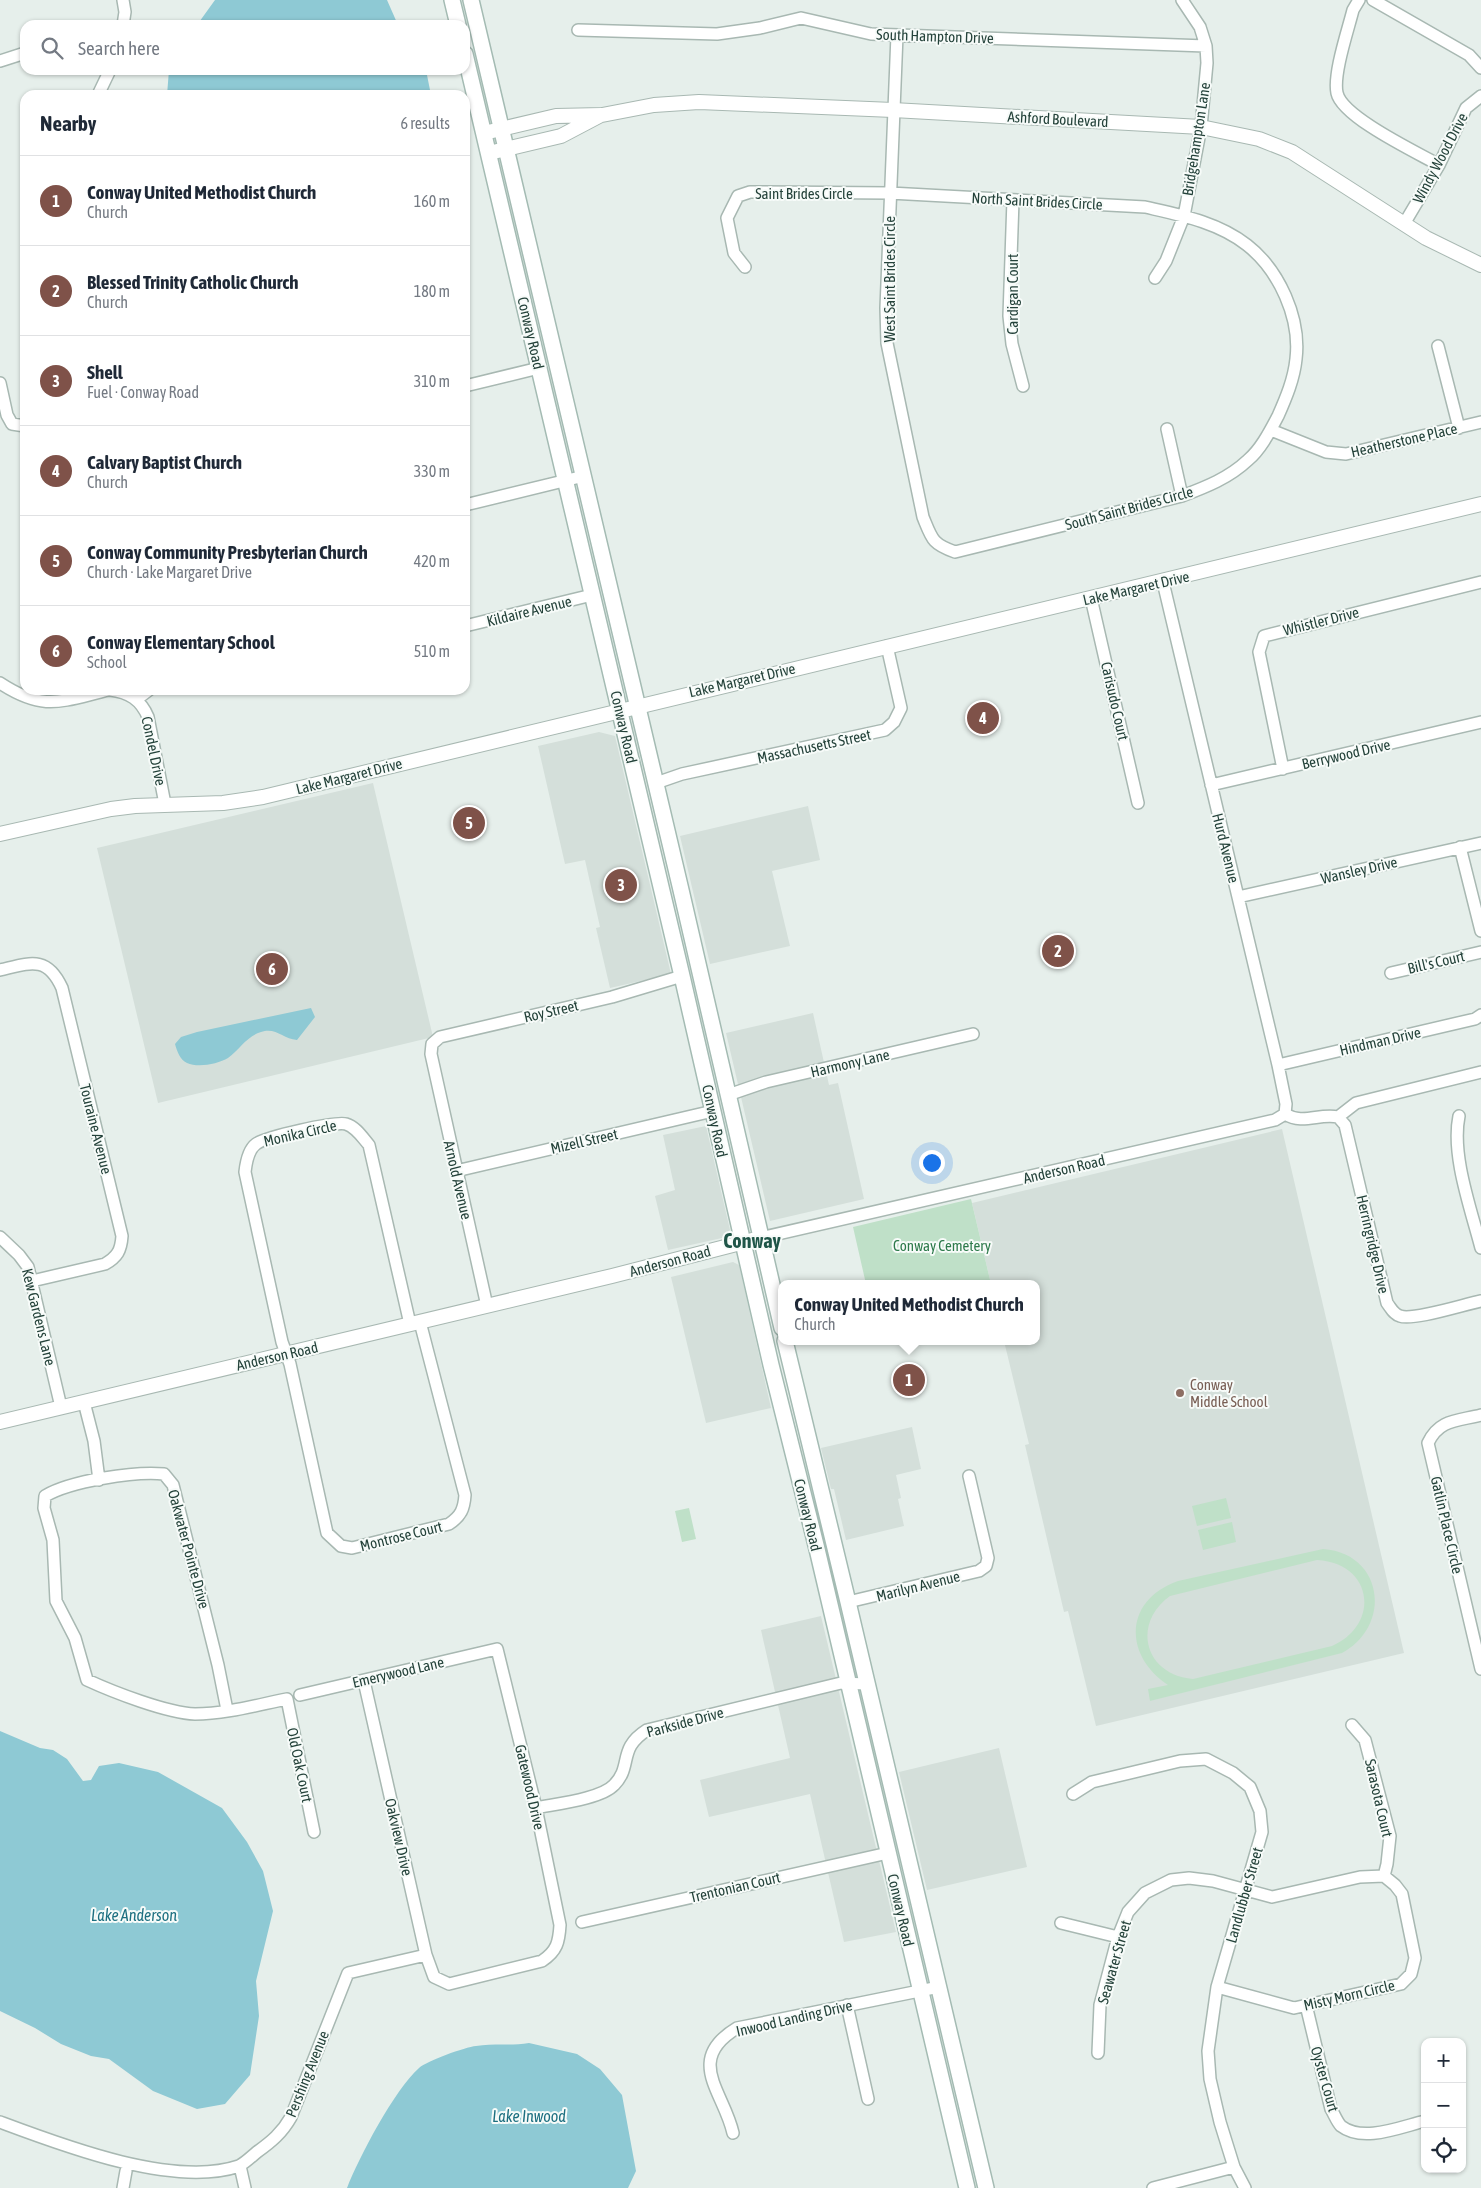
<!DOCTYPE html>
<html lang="en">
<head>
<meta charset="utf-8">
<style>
  :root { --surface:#fff; --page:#f2f2f3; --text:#1f2937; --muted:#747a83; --line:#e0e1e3; --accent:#7f5249 }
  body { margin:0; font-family:"Asap Condensed",sans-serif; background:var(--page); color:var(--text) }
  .controls { position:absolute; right:15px; bottom:15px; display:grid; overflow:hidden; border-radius:10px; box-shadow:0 1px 4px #0004 }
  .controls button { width:45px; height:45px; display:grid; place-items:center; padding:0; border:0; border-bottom:1px solid var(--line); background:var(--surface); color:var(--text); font:25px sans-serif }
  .you { position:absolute; left:931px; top:1162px; width:18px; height:18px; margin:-12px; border:4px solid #fff; border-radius:50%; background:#1a73e8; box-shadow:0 0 0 8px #1a73e833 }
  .badge { display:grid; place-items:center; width:32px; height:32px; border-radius:50%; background:var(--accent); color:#fff; font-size:16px; font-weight:700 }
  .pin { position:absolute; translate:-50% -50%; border:2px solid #fff; box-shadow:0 1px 5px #0006 }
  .popup { position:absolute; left:778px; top:1280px; width:262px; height:65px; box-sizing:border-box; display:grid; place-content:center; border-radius:10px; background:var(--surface); filter:drop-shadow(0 1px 4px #0005); font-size:16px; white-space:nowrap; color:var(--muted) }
  .popup b { font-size:19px; color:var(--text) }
  .popup::after { content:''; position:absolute; left:50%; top:100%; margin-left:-10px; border:10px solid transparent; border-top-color:var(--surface) }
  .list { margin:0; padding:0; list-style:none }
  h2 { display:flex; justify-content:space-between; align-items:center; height:65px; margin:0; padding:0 20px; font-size:21px }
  h2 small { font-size:16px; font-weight:400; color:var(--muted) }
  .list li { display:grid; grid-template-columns:32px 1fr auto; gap:15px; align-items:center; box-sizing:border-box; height:90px; padding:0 20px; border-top:1px solid var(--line) }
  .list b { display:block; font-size:19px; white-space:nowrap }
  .list p { margin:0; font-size:16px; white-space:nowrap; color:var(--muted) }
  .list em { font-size:16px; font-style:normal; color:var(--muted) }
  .icon { flex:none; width:28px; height:28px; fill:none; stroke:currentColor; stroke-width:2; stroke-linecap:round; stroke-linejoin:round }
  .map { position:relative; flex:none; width:1481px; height:2188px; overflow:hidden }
  .search { position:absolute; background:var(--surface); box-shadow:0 1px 4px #0004; left:20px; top:20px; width:450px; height:55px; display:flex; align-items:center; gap:12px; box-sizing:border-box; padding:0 18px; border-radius:15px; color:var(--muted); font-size:19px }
  .panel { position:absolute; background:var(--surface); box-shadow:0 1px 4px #0004; left:20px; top:90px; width:450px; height:605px; border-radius:15px }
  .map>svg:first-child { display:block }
  .built { fill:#d4dfda }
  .green { fill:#bfe0c8; fill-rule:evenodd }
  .water { fill:#8ec9d4 }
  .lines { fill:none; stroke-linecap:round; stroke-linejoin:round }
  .minor-casing { stroke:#a8b8b2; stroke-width:14 }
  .tertiary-casing { stroke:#a8b8b2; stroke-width:16 }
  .secondary-casing { stroke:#a4bbb3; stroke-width:18 }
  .minor { stroke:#fff; stroke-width:11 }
  .tertiary { stroke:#fff; stroke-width:14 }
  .secondary { stroke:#fff; stroke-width:15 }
  .education-dot { fill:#8d6e63; stroke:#f7fbf9; stroke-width:2 }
  .labels { text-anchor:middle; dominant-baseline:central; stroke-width:4; stroke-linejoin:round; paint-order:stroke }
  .street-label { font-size:15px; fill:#24423a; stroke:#f7fbf9 }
  .park-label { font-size:15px; fill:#2d7a4b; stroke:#f7fbf9 }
  .education-label { font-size:15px; fill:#785e54; stroke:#f7fbf9; text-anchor:start }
  .water-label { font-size:16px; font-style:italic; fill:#1c6f80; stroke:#f7fbf9 }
  .district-label { font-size:20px; font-weight:bold; fill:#1f5548; stroke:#f7fbf9 }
</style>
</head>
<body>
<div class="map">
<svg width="1481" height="2188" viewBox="0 0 1481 2188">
  <rect width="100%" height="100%" fill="#e6efeb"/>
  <path class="built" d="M599,732l16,4 56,238 -61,14 -14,-60 4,-1 -15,-67 -20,4 -27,-118z
    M373,783l60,254 -275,66 -61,-255z
    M808,806l12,54 -48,11 18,75 -80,18 -30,-128z
    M813,1013l16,72 9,-2 26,116 -94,22 -44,-188z
    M706,1126l24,104 -8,8 -54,12 -13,-54 20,-6 -12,-55z
    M1282,1129l122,524 -308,73 -28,-115 -4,1 -39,-167 4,-1 -25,-103h32v-57h-45l-19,-81z
    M733,1262l6,3 32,143 -65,15 -35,-146z
    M912,1427l9,42 -25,6 5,23 -3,1 6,27 -58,14 -12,-51h-3l-10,-41z
    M821,1616l75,316 -52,10 -34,-148 -101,23 -9,-37 90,-22 -29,-128z
    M999,1748l28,119 -100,23 -28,-118z"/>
  <path class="green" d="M971,1199l20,85h-125l-13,-57z
    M1226,1498l5,20 -34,8 -5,-20z
    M689,1508l7,31 -14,3 -7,-31z
    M1232,1522l4,20 -33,8 -5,-20z
    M1323,1549c60,4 70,76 19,104l-192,48 -2,-12 20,-4c-45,-30 -44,-85 10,-104zM1317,1560c56,3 64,64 15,86l-139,33c-48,-4 -62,-55 -23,-83z"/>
  <path class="water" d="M215,0h172l11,25h-201z
    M169,70h257l5,25h-264z
    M311,1008l4,9 -18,23c-14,-1 -21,-13 -36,-8 -14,4 -21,17 -33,26 -10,6 -30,10 -41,5 -7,-3 -10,-12 -12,-19l6,-7 16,-5z
    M0,1731l40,17 13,2 14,9 16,22 8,-1 8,-14 20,-3 39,9 64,36 25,34 16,29 10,40 -17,70 3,35 -9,59 -25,29 -28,5 -44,-18 -44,-32 -18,-3 -30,-12 -26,-16 -35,-17z
    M529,2043l48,11 23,15 22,26 14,76 -8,17h-281c12,-31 48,-99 72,-120 8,-7 46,-21 57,-22 17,-3 35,0 53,-3z"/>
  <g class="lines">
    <defs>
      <path id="minor" d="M1359,0l-6,10c-5,20 -20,64 -16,83 5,24 79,59 102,72
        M1373,0l96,55 12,13
        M123,25l2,-13 -2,-12
        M578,30l139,4 43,-6 41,-10 70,16 335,12
        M0,61l25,-8
        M98,95l12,-25
        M1013,200l-4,116 3,28 11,42
        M1404,224l35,-59 27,-57 15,-12
        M745,267l-11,-14 -7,-35 11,-22 12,-4 140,1 255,14c35,8 73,15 102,38 32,25 54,73 49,114 -2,20 -10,39 -18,57 -8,15 -17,33 -30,44 -19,18 -42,27 -66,36l-227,56c-23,-8 -23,-13 -32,-35l-36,-174 -1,-35 11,-273
        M1155,278l11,-17 18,-45 17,-89 6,-64 -1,-17 -6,-19 -18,-27
        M1438,346l21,82
        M0,383l7,32 5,9 13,2
        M465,386l74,-18
        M1167,429l15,67
        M1271,430l55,22 20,2 135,-32
        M465,505l119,-29
        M1163,582l115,483 8,39 -1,10
        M1091,598l47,205
        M465,626l127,-31
        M0,683c44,29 61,18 109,7
        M110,690c19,2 31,10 38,27l17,87
        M137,699l12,-9
        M1283,769l-24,-117 5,-16 217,-54
        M656,783l26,-9 203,-44 9,-8 7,-14 -14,-62
        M1211,785l270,-63
        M1460,847l21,84
        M1238,897l243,-54
        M0,970c30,-7 47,-15 62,18l60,248c-1,15 -5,21 -17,28l-73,17
        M1391,973l90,-21
        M1278,1065l197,-46 6,-4
        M728,1095l38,-13 207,-48
        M1285,1114c18,11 34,-1 53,3
        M1459,1116c-8,39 12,93 22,132
        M1338,1117l7,8 42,178c4,5 6,11 13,13 13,5 65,-12 81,-15
        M1338,1117l18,-14 125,-31
        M456,1171l257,-60
        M0,1237l19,18 9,12 33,140
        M760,1238l515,-118 10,-6
        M487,1306l-56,-252 1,-10 8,-7 172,-40 70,-21
        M410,1324l-41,-179c-7,-8 -13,-18 -23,-21 -10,-3 -82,13 -90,20 -8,6 -10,19 -11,28l37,170 8,22 37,169 14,13 11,2 97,-24c12,-8 15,-15 16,-29l-45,-173
        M84,1402l10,39 5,39
        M1481,1415c-23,6 -42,4 -53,28l53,226
        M848,1602l131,-31 7,-5 2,-8 -19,-82
        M300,1695l197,-46 39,159 24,117c-1,17 -3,26 -18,36l-93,23 -15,-7 -8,-22 -62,-274
        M227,1710l-9,-45 -45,-180 -9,-11c-29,-3 -94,7 -119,22l-1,12 9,32 3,61 19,37 12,42c26,12 80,33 108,34 30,0 62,-9 92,-15l27,133
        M1352,1725l13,15 25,96 -3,28 -3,12
        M1073,1794l19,-12 88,-21 26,-2 27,14 17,14 10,24 2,21 -45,155 -9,64 2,28 10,43 14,45 11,21
        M536,1808c19,-4 65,-9 78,-23 19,-19 3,-36 33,-55l194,-47 26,1
        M582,1922l306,-69
        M1061,1923l57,14
        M847,2005l21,94
        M1306,2005l25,104c3,5 6,13 10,17 22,17 59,1 84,-5
        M1098,2053l2,-48 18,-68 10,-25 17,-19 26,-13 18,-2 24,3 59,16 88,-20 24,-1 11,9 7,9 13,64 -4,16 -10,10 -107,24 -77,-21
        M0,2122c64,24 174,66 239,44 6,-3 12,-9 18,-14 14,-10 25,-19 34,-35l57,-144 78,-18
        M733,2133c-9,-41 -49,-73 4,-105l202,-41
        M240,2166l5,22
        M123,2188l3,-17
        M1153,2188l81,-21"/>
      <path id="tertiary" d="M484,133l72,-17 46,-1 52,-10 45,-3 194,8 308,17 58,12 33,13 134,86 55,27
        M489,153l72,-17 38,-20
        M0,834l111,-25 24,-3 88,-3 40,-6 1218,-293
        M0,1422l612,-146 148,-38"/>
      <path id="secondary" d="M452,0l6,25
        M471,0l210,890 101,438
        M465,54l217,922 89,389 46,184 150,639
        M785,1341l63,261 138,586"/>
    </defs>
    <use href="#minor" class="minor-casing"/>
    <use href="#tertiary" class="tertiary-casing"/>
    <use href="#secondary" class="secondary-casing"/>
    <use href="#minor" class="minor"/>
    <use href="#tertiary" class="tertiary"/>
    <use href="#secondary" class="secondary"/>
  </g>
  <circle class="education-dot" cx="1180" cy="1393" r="5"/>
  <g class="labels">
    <g class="street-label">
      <text transform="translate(935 36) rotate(2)">South Hampton Drive</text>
      <text transform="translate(1058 119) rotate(3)">Ashford Boulevard</text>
      <text transform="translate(1196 139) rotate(-81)">Bridgehampton Lane</text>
      <text transform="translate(1440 158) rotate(-62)">Windy Wood Drive</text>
      <text x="804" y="193">Saint Brides Circle</text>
      <text transform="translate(1037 201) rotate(3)">North Saint Brides Circle</text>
      <text transform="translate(889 279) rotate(-90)">West Saint Brides Circle</text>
      <text transform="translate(1012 294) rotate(-90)">Cardigan Court</text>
      <text transform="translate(531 333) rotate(77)">Conway Road</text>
      <text transform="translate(1404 440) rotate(-13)">Heatherstone Place</text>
      <text transform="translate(1129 508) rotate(-15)">South Saint Brides Circle</text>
      <text transform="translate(1136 588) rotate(-13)">Lake Margaret Drive</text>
      <text transform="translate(529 611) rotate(-14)">Kildaire Avenue</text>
      <text transform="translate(1321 621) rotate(-14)">Whistler Drive</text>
      <text transform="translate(742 680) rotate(-13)">Lake Margaret Drive</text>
      <text transform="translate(1115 701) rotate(77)">Carisudo Court</text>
      <text transform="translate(624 727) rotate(77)">Conway Road</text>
      <text transform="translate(814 746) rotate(-12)">Massachusetts Street</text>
      <text transform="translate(154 751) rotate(78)">Condel Drive</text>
      <text transform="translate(1346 754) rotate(-13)">Berrywood Drive</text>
      <text transform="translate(349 776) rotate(-14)">Lake Margaret Drive</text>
      <text transform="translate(1226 848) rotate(76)">Hurd Avenue</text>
      <text transform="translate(1359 870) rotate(-13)">Wansley Drive</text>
      <text transform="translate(1436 962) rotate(-13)">Bill's Court</text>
      <text transform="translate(551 1011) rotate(-13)">Roy Street</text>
      <text transform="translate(1380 1041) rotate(-13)">Hindman Drive</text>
      <text transform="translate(850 1063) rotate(-13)">Harmony Lane</text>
      <text transform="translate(715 1121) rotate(78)">Conway Road</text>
      <text transform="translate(96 1129) rotate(76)">Touraine Avenue</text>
      <text transform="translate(300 1133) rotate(-13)">Monika Circle</text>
      <text transform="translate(584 1141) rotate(-13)">Mizell Street</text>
      <text transform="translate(1064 1169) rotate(-13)">Anderson Road</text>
      <text transform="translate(458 1180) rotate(77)">Arnold Avenue</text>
      <text transform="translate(1373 1244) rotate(77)">Herringridge Drive</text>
      <text transform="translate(670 1261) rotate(-15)">Anderson Road</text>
      <text transform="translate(39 1317) rotate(76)">Kew Gardens Lane</text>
      <text transform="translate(277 1356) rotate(-13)">Anderson Road</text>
      <text transform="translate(808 1515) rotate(76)">Conway Road</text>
      <text transform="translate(1447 1525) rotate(77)">Gatlin Place Circle</text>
      <text transform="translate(401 1536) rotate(-14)">Montrose Court</text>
      <text transform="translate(189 1549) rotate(75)">Oakwater Pointe Drive</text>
      <text transform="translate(918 1586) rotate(-14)">Marilyn Avenue</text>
      <text transform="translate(398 1672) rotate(-13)">Emerywood Lane</text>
      <text transform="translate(685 1722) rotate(-15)">Parkside Drive</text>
      <text transform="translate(300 1765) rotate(78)">Old Oak Court</text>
      <text transform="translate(530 1787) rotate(77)">Gatewood Drive</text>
      <text transform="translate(1379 1798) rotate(77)">Sarasota Court</text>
      <text transform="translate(399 1837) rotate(77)">Oakview Drive</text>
      <text transform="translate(735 1887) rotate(-13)">Trentonian Court</text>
      <text transform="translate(1244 1895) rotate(-74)">Landlubber Street</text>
      <text transform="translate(901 1910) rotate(77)">Conway Road</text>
      <text transform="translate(1114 1962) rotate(-74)">Seawater Street</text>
      <text transform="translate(1349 1995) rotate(-13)">Misty Morn Circle</text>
      <text transform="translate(794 2018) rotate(-13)">Inwood Landing Drive</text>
      <text transform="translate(307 2074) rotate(-68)">Pershing Avenue</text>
      <text transform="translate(1325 2079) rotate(74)">Oyster Court</text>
    </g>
    <g class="park-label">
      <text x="942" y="1245">Conway Cemetery</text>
    </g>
    <g class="education-label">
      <text x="1190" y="1384">Conway<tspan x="1190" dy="17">Middle School</tspan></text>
    </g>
    <g class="water-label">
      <text x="134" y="1915">Lake Anderson</text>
      <text x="529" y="2116">Lake Inwood</text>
    </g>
    <g class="district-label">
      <text x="752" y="1240">Conway</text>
    </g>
  </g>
</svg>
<div class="controls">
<button>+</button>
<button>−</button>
<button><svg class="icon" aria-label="locate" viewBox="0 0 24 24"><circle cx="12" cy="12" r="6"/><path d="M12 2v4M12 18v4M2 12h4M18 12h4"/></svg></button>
</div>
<div class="you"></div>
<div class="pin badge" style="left:909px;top:1380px">1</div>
<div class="popup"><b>Conway United Methodist Church</b>Church</div>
<div class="pin badge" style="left:1058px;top:951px">2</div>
<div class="pin badge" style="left:621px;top:885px">3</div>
<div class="pin badge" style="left:983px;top:718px">4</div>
<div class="pin badge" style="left:469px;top:823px">5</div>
<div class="pin badge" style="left:272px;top:969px">6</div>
<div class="search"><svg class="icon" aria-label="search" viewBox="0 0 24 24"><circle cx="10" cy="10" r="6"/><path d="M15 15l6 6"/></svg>Search here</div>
<section class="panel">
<h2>Nearby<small>6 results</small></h2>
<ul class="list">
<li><span class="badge">1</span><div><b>Conway United Methodist Church</b><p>Church</p></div><em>160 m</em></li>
<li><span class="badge">2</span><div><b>Blessed Trinity Catholic Church</b><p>Church</p></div><em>180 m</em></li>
<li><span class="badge">3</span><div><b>Shell</b><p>Fuel · Conway Road</p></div><em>310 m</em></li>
<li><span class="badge">4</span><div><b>Calvary Baptist Church</b><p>Church</p></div><em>330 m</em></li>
<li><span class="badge">5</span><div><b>Conway Community Presbyterian Church</b><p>Church · Lake Margaret Drive</p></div><em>420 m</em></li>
<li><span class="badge">6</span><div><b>Conway Elementary School</b><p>School</p></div><em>510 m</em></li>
</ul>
</section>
</div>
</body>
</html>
